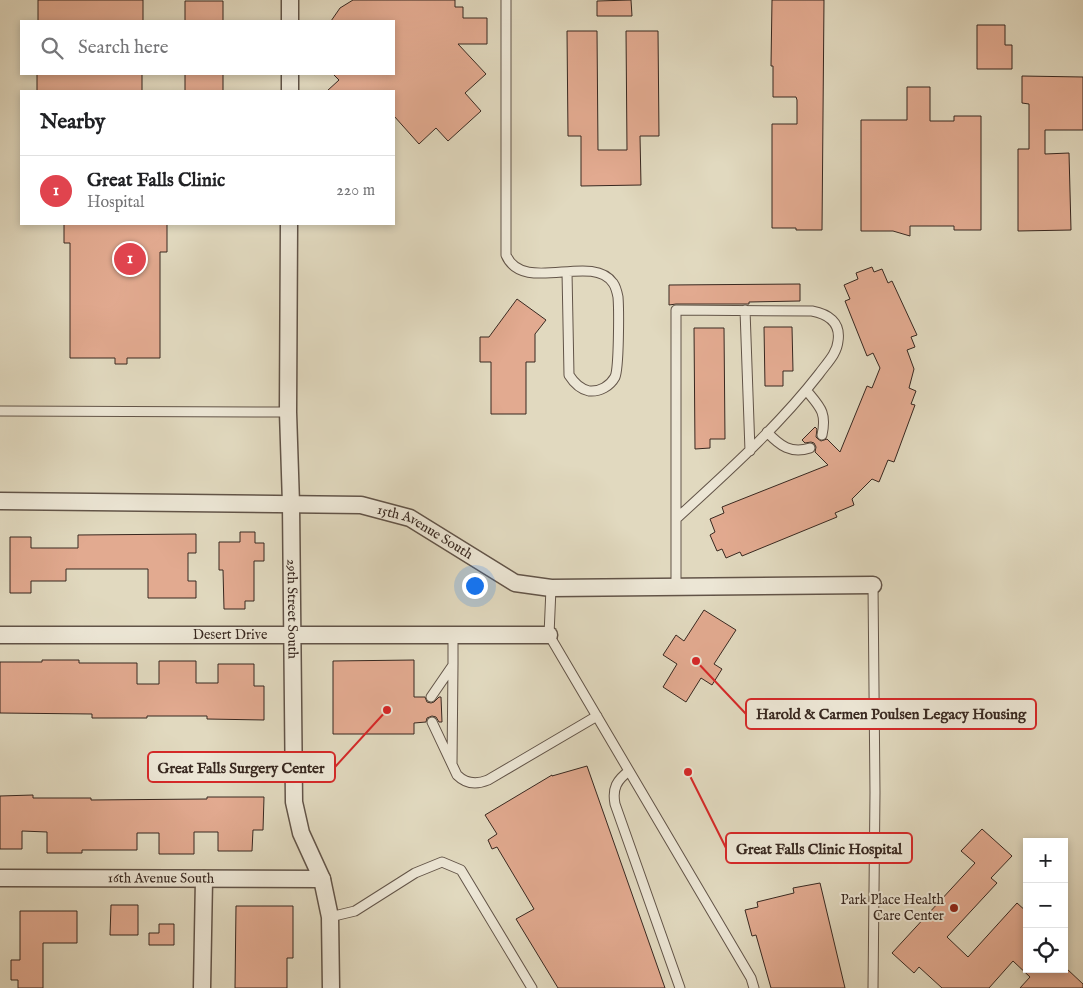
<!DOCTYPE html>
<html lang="en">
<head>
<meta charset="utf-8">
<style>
  :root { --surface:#fff; --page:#f6f6f6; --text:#202124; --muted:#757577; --line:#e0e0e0; --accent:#8f2418 }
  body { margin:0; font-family:"IM FELL English",serif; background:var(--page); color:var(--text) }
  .controls { position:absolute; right:15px; bottom:15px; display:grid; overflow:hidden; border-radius:0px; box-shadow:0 2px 8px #0003 }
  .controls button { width:45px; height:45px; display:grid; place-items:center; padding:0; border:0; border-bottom:1px solid var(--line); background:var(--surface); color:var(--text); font:25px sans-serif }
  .you { position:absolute; left:474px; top:585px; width:18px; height:18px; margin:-12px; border:4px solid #fff; border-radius:50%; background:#1a73e8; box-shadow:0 0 0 8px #1a73e833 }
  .badge { display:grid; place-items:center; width:32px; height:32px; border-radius:50%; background:var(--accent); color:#fff; font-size:16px; font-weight:700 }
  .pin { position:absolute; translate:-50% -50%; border:2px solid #fff; box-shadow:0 1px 5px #0006 }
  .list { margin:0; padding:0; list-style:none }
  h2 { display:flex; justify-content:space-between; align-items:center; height:65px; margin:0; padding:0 20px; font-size:21px }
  h2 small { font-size:16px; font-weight:400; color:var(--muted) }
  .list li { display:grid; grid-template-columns:32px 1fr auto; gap:15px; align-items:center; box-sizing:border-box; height:70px; padding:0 20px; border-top:1px solid var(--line) }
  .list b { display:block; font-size:19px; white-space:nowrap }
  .list p { margin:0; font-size:16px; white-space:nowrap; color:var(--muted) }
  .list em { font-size:16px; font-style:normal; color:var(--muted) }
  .icon { flex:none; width:28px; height:28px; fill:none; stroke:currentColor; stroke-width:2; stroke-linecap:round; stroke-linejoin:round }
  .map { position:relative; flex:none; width:1083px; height:988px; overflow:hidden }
  .search { position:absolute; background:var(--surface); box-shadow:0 2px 8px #0003; left:20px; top:20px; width:375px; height:55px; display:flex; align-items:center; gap:12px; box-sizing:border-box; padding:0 18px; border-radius:0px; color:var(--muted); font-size:19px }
  .panel { position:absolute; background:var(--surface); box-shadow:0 2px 8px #0003; left:20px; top:90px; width:375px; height:135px; border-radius:0px }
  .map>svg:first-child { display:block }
  .building { fill:#e2aa90; stroke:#382820 }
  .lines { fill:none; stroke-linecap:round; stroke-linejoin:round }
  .service-casing { stroke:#625448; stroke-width:11 }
  .minor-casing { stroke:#625448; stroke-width:19 }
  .service { stroke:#ece6d5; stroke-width:9 }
  .minor { stroke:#ece6d5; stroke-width:16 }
  .poi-dot { fill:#8f2418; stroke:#ece6d5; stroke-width:2 }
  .labels { text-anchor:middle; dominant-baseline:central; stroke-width:4; stroke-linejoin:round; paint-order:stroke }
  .street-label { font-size:14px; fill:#382820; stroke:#ece6d5 }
  .poi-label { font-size:14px; fill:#382820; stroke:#ece6d5; text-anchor:end }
  .leader { fill:none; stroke:#d62828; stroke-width:2 }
  .callout-dot { fill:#d62828; stroke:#ece6d5; stroke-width:2 }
  .callout { fill:#ece6d5; stroke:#d62828; stroke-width:2 }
  .callout-label { font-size:15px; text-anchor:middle; font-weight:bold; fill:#382820 }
</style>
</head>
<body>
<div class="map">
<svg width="1083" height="988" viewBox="0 0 1083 988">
  <rect width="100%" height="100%" fill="#e1d9bf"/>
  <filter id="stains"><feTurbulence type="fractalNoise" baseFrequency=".004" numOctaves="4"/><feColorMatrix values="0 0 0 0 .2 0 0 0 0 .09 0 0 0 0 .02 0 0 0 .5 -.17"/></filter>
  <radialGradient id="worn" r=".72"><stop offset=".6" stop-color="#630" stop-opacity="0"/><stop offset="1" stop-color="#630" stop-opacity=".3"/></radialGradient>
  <path class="building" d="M38,0h105v21h-105z
    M353,0h102v7h8v11h24v26h-29l28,30 -21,19 16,18 -33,30 -12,-13 -17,16 -25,-28v-25h-67l12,-11 -6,-6h61v-53h-63l9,-13z
    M631,0l1,16h-35v-15z
    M772,0h52l-2,230h-26v-2h-24v-104h25v-24l-1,-3h-23v-31h-2z
    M185,1h38v20h-38z
    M977,25h28v20h7v24h-35z
    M567,31h30l1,119h29l-1,-119h32l1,105h-19l1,49 -60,1v-50h-13z
    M37,74h105v17h-105z
    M185,74h38v17h-38z
    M1022,76l61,1v53h-38v24l24,-1 2,77 -53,1v-82h11v-45l-7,-1z
    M907,87h23v34h24v-5h27v114h-27v-4h-44v10l-17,-5h-32v-111h46z
    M64,224h103v28h-7v106h-33v6h-12v-6h-45v-115h-6z
    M872,267l2,5 8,-3 6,14 4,-2 25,54 -6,2 4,10 -8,3 7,19 -5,19 7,3 -5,13 4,1 -21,57 -6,-2 -9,22 -7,-3 -20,20 2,6 -19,8 2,4 -95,39 -2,-4 -14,6 -4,-9 -5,2 -7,-16 5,-3 -5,-13 14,-6 -2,-6 106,-42 -13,-13 1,-5 -2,-4 -3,-1 -6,1 -3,-3 13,-13 2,2 -1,8 2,2 3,2 6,-2 13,13 27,-66 5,2 8,-20 -7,-15 -6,3 -22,-55 5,-2 -6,-14 14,-6 -2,-6z
    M800,284v17l-51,1v2h-73l-7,1v-20z
    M517,299l29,21 -11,14v28h-9v52h-35v-52h-11v-25h9z
    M764,327h28l1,44h-10v15h-18z
    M694,328h30l1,111h-15v9l-15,1z
    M240,532h15v11h9v18h-10v40h-9v8h-21l-1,-39h-4v-28h21z
    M196,534v19h-8v28h8v17h-48v-29h-82v12h-35v12h-21v-56h21v11h47v-13z
    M704,610l32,20 -22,34 8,5 -10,16 -11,-7 -15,24 -23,-15 14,-23 -14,-9 13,-20 8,6z
    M42,660h37v3h58v21h22v-23h37v22h22v-19h36v22h10v34l-57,-1v-3h-60v2h-55v-4l-92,-1v-51h42z
    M414,660v37h11l2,5 4,1 3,-1 5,-5h2l1,25h-3l-3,-5 -4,-1 -5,2 -1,4 -12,1v11h-81v-73z
    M587,766l78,222h-107l-42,-69 18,-10 -37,-62 -5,2 -4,-9 9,-6 -12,-19 67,-40v1z
    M33,795v3h58v2l116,-1v-2h57l-1,33h-10l-1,21h-34v-19h-24v22h-35v-21h-22v17h-55v3h-35v-21l-25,-1v18h-22v-53z
    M982,829l30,27 -21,22 6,5 -50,54 21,20 49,-54 10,9v57h40l16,15v4h-63l10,-11 -17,-16 -24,27h-47l-23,-21 -5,6 -22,-20 83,-90 -14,-12z
    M820,883l25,105h-74l-15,-53 -4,1 -7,-26 13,-3 -1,-5 37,-9 -1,-5z
    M111,905h27v30h-28z
    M236,906h57v52h-6v30h-52z
    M20,911h57v32h-34v45h-25v-8h-7v-20h9z
    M159,924h15v21h-25v-12h10z"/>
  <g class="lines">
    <defs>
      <path id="service" d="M506,0v255c17,40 86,-3 107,28 3,4 4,9 5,14 1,13 1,71 -3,80 -5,9 -15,15 -26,14 -9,-2 -15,-8 -20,-16l-2,-103
        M745,310l5,141
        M806,390c14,17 21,22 16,45
        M0,411l288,1
        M767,432c13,14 24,22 43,16
        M676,519c50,-46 101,-91 143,-145 7,-10 18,-20 19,-33 3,-19 -10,-27 -26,-30l-136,-1v277
        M873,585l2,207 -2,196
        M551,588l-2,47 202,343 3,10
        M431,697l22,-32v-30
        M432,722l25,53c9,9 19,10 31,5l109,-64
        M452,763l1,-98
        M629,771c-12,9 -17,17 -14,33l65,184
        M330,917l25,-6 60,-38 27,-11 19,8 71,118"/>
      <g id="minor">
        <path d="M290,21v-21"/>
        <path d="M290,91v-17"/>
        <path id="s1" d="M289,224l-1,188 3,92 3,298 7,31 21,46 8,38 1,71"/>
        <path id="s2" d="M0,501l361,4 49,13 105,65 36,5 322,-3"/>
        <path id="s3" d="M0,635h549"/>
        <path id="s4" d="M0,878l322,1"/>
        <path d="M202,988l2,-109"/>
      </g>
    </defs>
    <use href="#service" class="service-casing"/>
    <use href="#minor" class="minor-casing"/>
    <use href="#service" class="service"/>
    <use href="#minor" class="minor"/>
  </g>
  <circle class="poi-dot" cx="954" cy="908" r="5"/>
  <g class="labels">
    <g class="street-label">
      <text stroke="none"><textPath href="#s2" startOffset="431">15th Avenue South</textPath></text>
      <text stroke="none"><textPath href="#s1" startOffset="385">29th Street South</textPath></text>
      <text stroke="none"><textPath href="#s3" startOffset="230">Desert Drive</textPath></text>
      <text stroke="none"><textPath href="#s4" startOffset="161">16th Avenue South</textPath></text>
    </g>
    <g class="poi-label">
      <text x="944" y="900">Park Place Health<tspan x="944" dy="16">Care Center</tspan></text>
    </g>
  </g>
  <path class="leader" d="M696 661L746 714M387 710L335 767M688 772L726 848"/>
  <g class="callout-dot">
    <circle cx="696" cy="661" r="5"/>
    <circle cx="387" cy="710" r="5"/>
    <circle cx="688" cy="772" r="5"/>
  </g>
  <g class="callout">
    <rect x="746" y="699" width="290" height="30" rx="5"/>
    <rect x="148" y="752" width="187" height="30" rx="5"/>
    <rect x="726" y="833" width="186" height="30" rx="5"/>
  </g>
  <g class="callout-label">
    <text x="891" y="719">Harold &amp; Carmen Poulsen Legacy Housing</text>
    <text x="241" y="773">Great Falls Surgery Center</text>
    <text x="819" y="854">Great Falls Clinic Hospital</text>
  </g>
  <rect width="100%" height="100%" filter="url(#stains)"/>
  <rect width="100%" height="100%" fill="url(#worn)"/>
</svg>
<div class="controls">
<button>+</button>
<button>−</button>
<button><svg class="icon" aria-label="locate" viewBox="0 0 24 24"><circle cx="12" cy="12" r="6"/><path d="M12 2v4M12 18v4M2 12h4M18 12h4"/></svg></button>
</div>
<div class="you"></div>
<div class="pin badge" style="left:130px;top:259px;background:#e0444e">1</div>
<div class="search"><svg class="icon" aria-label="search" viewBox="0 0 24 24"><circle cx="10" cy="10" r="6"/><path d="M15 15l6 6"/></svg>Search here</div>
<section class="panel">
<h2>Nearby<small></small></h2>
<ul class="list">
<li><span class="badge" style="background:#e0444e">1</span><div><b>Great Falls Clinic</b><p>Hospital</p></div><em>220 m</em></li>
</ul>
</section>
</div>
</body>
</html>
